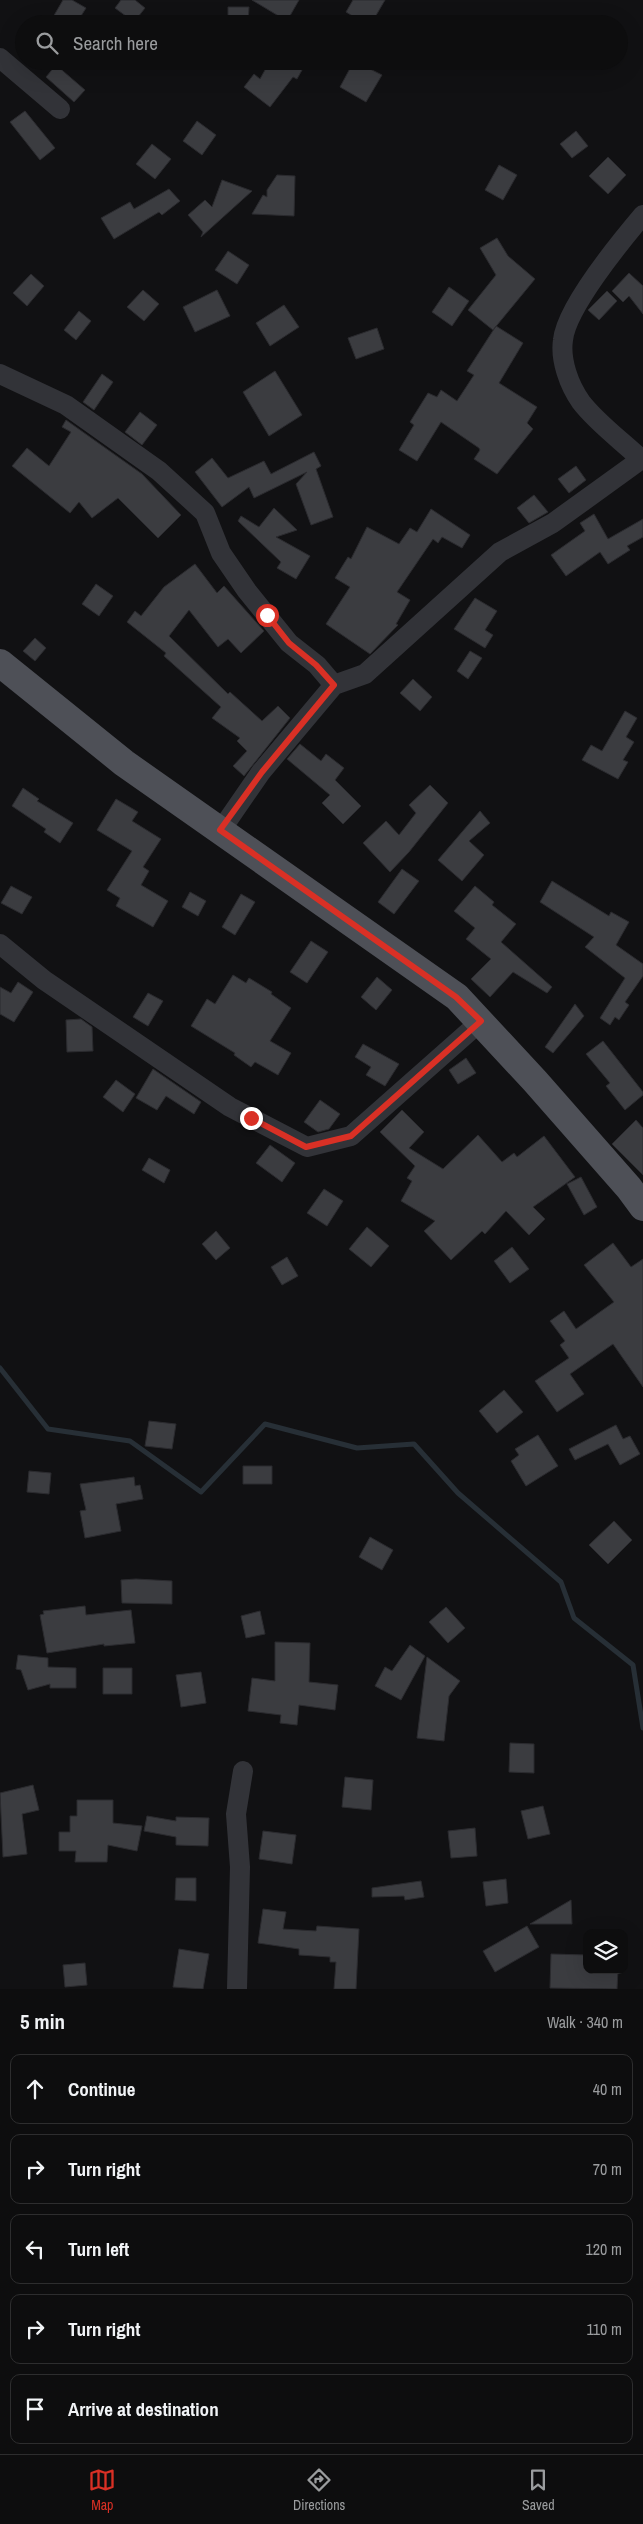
<!DOCTYPE html>
<html lang="en">
<head>
<meta charset="utf-8">
<style>
  :root { --surface:#0d0d0e; --page:#1b1b1c; --text:#f1f3f6; --muted:#9a9c9e; --line:#2d2d2e; --accent:#d93025 }
  body { margin:0; font-family:"Archivo Narrow",sans-serif; background:var(--page); color:var(--text) }
  .controls { position:absolute; right:15px; bottom:15px; display:grid; overflow:hidden; border-radius:10px; box-shadow:0 5px 20px #0002 }
  .controls button { width:45px; height:45px; display:grid; place-items:center; padding:0; border:0; border-bottom:1px solid var(--line); background:var(--surface); color:var(--text); font:25px sans-serif }
  .stop { position:absolute; width:15px; height:15px; margin:-11px; border:4px solid #d93025; border-radius:50%; background:#fff }
  .stop.end { background:#d93025; border-color:#fff; box-shadow:0 1px 5px #0008 }
  .list { margin:0; padding:0; list-style:none }
  h2 { display:flex; justify-content:space-between; align-items:center; height:65px; margin:0; padding:0 20px; font-size:21px }
  h2 small { font-size:16px; font-weight:400; color:var(--muted) }
  .list li { display:grid; grid-template-columns:32px 1fr auto; gap:15px; align-items:center; box-sizing:border-box; height:70px; margin:0 10px 10px; padding:0 10px; border:1px solid var(--line); border-radius:10px }
  .list b { display:block; font-size:19px; white-space:nowrap }
  .list em { font-size:16px; font-style:normal; color:var(--muted) }
  .icon { flex:none; width:28px; height:28px; fill:none; stroke:currentColor; stroke-width:2; stroke-linecap:round; stroke-linejoin:round }
  .map { position:relative; flex:none; width:643px; height:1989px; overflow:hidden }
  .search { position:absolute; background:var(--surface); box-shadow:0 5px 20px #0002; left:15px; right:15px; top:15px; height:55px; display:flex; align-items:center; gap:12px; box-sizing:border-box; padding:0 18px; border-radius:28px; color:var(--muted); font-size:19px }
  .sheet { height:465px; background:var(--surface) }
  nav { display:flex; justify-content:space-around; align-items:center; box-sizing:border-box; height:70px; border-top:1px solid var(--line); background:var(--surface); font-size:14px; color:var(--muted) }
  nav a { display:grid; justify-items:center; gap:2px }
  nav .on { color:var(--accent) }
  .map>svg:first-child { display:block }
  .lines { fill:none; stroke-linecap:round; stroke-linejoin:round }
  .stream { stroke:#272f36; stroke-width:5 }
  .building { fill:#3b3c40; stroke:#2b2b2f }
  .minor { stroke:#323338; stroke-width:20 }
  .primary { stroke:#4e5057; stroke-width:28 }
  .route { stroke:#d93025; stroke-width:6 }
</style>
</head>
<body>
<div class="map">
<svg width="643" height="1989" viewBox="0 0 643 1989">
  <rect width="100%" height="100%" fill="#111113"/>
  <g class="lines">
    <path class="stream" d="M0,1368l48,61 82,12 71,51 64,-68 92,24 57,-4 44,49 103,89 13,36 59,47 10,63"/>
  </g>
  <path class="building" d="M63,0h9l14,8 -10,16h-27z
    M121,0h14l10,8 -11,14 -19,-14z
    M252,0h47l-12,21z
    M353,0h32l-14,24h-5l-20,-12z
    M228,7h21l-1,17h-20z
    M270,61h37l-10,18 -4,-2 -23,30 -26,-20 10,-13 6,5z
    M354,61l28,14 -16,27 -26,-15z
    M56,65l29,25 -11,12 -28,-25z
    M25,111l30,37 -15,12 -30,-38z
    M197,121l19,14 -14,20 -19,-14z
    M576,131l12,15 -16,12 -12,-14z
    M152,144l19,15 -16,20 -19,-15z
    M608,157l18,18 -18,19 -19,-18z
    M499,165l18,10 -14,25 -18,-10z
    M277,175l18,1 -1,40 -42,-2 11,-19 4,2v-7z
    M222,180l30,11 -51,46 2,-5 -15,-17 17,-15 7,7z
    M169,189l11,12 -18,14 -3,-3 -45,27 -13,-21 29,-16 4,7z
    M497,238l11,18 27,23 -42,51 -25,-20 28,-35 -16,-27z
    M228,251l21,14 -12,19 -22,-14z
    M629,273l14,13v28l-14,-18 -6,6 -11,-11z
    M31,274l13,12 -17,20 -14,-13z
    M449,287l20,14 -17,25 -20,-14z
    M143,290l16,14 -15,17 -17,-14z
    M217,290l13,26 -35,16 -12,-25z
    M607,291l10,10 -18,19 -11,-10z
    M284,305l15,22 -29,19 -14,-23z
    M79,311l12,10 -15,19 -12,-10z
    M496,326l27,17 -24,40 38,24 -10,16 6,6 -36,45 -23,-15 6,-9 -1,-2 -38,-26 -24,39 -18,-11 15,-25 -4,-3 18,-29 9,4 4,-7 16,11 17,-26 -7,-4z
    M377,328l7,21 -28,10 -8,-21z
    M275,371l27,44 -33,21 -26,-44z
    M102,374l11,8 -19,28 -11,-8z
    M140,412l17,13 -15,20 -17,-13z
    M66,420l76,54 39,41 -23,23 -40,-40 -26,20 -13,-16 -9,11 -58,-47 15,-18 22,18 22,-34 -9,-5z
    M314,452l7,14 -5,3 17,48 -22,8 -15,-41 11,-12 -53,26 -5,-11 -27,20 -27,-35 17,-14 16,20 36,-17 7,13z
    M576,466l10,14 -17,13 -11,-14z
    M534,495l14,17 -19,11 -12,-15z
    M274,508l23,22 -21,7 34,19 -14,23 -19,-11 4,-6 -43,-41 3,-5 18,11z
    M431,509l39,26 -8,13 -20,-11 -4,6 -5,-4 -36,53 13,8 -14,24 2,1 -28,29 -44,-30 24,-37 -15,-9 13,-21 3,2 16,-32 32,17 11,-16 7,4z
    M594,514l14,25 35,-20v18l-16,9 3,4 -22,14 -8,-12 -34,24 -15,-21 34,-24 -5,-8z
    M195,564l22,29 7,-7 40,45 -23,22 -13,-14 -10,8 -29,-37 -20,26 59,58 2,-2 32,29 16,-15 12,12 -46,58 -11,-10 14,-15 -10,-10 3,-3 -28,-20 9,-11 -57,-51 2,-3 -39,-31 8,-11 6,5 23,-29z
    M96,584l17,12 -14,20 -17,-12z
    M475,598l22,13 -12,19 8,5 -8,13 -31,-19z
    M35,638l11,10 -11,13 -12,-10z
    M470,651l12,7 -14,21 -11,-8z
    M413,679l19,18 -12,14 -20,-18z
    M625,711l12,7 -11,19 8,5 -11,18 5,2 -10,17 -36,-19 9,-15 11,6z
    M300,744l21,17 5,-7 18,14 -9,12 26,26 -18,18 -21,-21 8,-8 -43,-36z
    M430,785l18,18 -39,49 -19,20 -27,-29 23,-22 13,14 17,-22 -7,-8z
    M23,788l16,11 -2,2 36,22 -13,20 -16,-11 2,-3 -34,-23z
    M116,799l22,13 -6,9 29,18 -18,28 6,4 -8,14 27,16 -15,26 -37,-21 4,-8 -13,-8 25,-39 -35,-21z
    M480,811l10,12 -21,18 15,14 -22,26 -24,-21z
    M402,869l17,12 -25,33 -16,-12z
    M552,881l57,35 2,-4 18,10 -13,23 27,19v12l-18,26 4,3 -10,15 -4,-3 -5,8 -10,-7 25,-40 -40,-31 9,-10 -54,-35z
    M11,886l21,11 -10,17 -21,-11z
    M475,886l19,16 -2,3 24,19 -15,18 51,45 -5,6 -34,-21 -23,25 -19,-18 20,-20 -25,-20 9,-11 -21,-17z
    M190,892l16,9 -8,15 -16,-9z
    M241,894l14,8 -20,33 -13,-8z
    M311,941l17,11 -21,31 -17,-11z
    M233,975l13,8 3,-5 23,14 -1,2 20,14 -21,33 21,12 -13,22 -23,-13 -4,5 -17,-12 1,-2 -44,-27 16,-27 8,5z
    M377,977l15,13 -16,20 -15,-13z
    M18,982l15,10 -19,30 -14,-8v-27l11,6z
    M148,993l15,8 -15,25 -15,-9z
    M575,1004l9,12 -31,37 -8,-6z
    M81,1019l11,8 1,24 -26,1 -1,-32z
    M603,1041l40,51v3l-18,15 -19,-24 4,-3 -24,-29z
    M363,1044l36,20 -14,22 -19,-11 5,-8 -16,-10z
    M466,1058l10,15 -18,11 -9,-14z
    M153,1069l48,33 -7,12 -28,-18 -9,14 -21,-12z
    M116,1080l19,14 -12,18 -20,-15z
    M320,1100l20,14 -11,15 -11,3 -14,-10z
    M402,1110l22,22 -15,16 34,21 35,-34 24,27 12,-9 3,4 27,-21 31,41 -42,30 12,12 -16,16 -23,-24 -21,23 -3,-3 -31,29 -27,-29 11,-10 -34,-20 11,-20 -5,-3 8,-12 -35,-34z
    M636,1120l7,8v47l-31,-31z
    M270,1145l25,18 -13,19 -26,-19z
    M149,1158l21,12 -6,13 -22,-13z
    M581,1177l16,30 -13,8 -17,-31z
    M324,1189l19,12 -16,25 -20,-13z
    M367,1227l22,19 -18,21 -22,-18z
    M216,1231l14,17 -14,12 -14,-16z
    M613,1243l18,24 12,-8v128l-30,-43 -43,30 14,20 -27,18 -22,-31 34,-23 -9,-13 5,-4 -15,-20 14,-10 12,18 38,-27 -30,-37z
    M512,1247l17,22 -19,14 -16,-22z
    M287,1257l11,19 -16,9 -11,-18z
    M504,1390l19,22 -26,21 -18,-22z
    M149,1421l27,3 -4,25 -27,-3z
    M616,1425l7,14 7,-3 10,18 -20,11 -12,-21 -33,16 -6,-11z
    M538,1435l20,31 -32,20 -15,-25 8,-6 -4,-6z
    M243,1466h29v18h-29z
    M29,1471l22,2 -2,21 -22,-2z
    M134,1477l1,9 5,-1 3,14 -27,5 5,27 -36,7 -5,-27 6,-1 -6,-26z
    M614,1521l18,19 -24,24 -19,-19z
    M370,1537l23,13 -11,20 -23,-13z
    M136,1579l36,2v23l-50,-1 -1,-23z
    M85,1606l1,9 45,-5 4,33 -31,3v-2l-57,9 -7,-38 4,-1 -1,-3z
    M446,1607l19,21 -17,15 -19,-21z
    M260,1611l5,23 -19,4 -5,-22z
    M275,1642l35,1 -1,39 29,3 -3,25 -36,-5 -2,20 -17,-2 1,-8 -33,-4 4,-33 23,3z
    M410,1645l15,11 -24,44 -26,-14 10,-19 7,4z
    M18,1655l30,3v9l28,1v20h-26v-4l-22,6 -7,-20 -5,-1z
    M427,1657l33,24 -11,15 -5,45 -27,-3z
    M103,1668h29v26h-29z
    M201,1672l5,31 -25,4 -5,-32z
    M510,1743l24,1v29l-25,-1z
    M345,1777l28,3 -2,30 -29,-3z
    M33,1785l6,25 -17,4 5,40 -24,3 -3,-64z
    M77,1800h36v23l29,3 -5,25 -29,-6 -1,17h-32l1,-11h-17v-19h11v-16h7z
    M543,1806l7,28 -22,5 -7,-28z
    M147,1816l29,5v-4l33,1 -1,28 -32,-1v-8l-32,-6z
    M475,1828l2,28 -26,2 -3,-27z
    M263,1831l33,4 -4,29 -33,-5z
    M176,1878h20v23l-21,-1z
    M506,1879l2,24 -22,3 -3,-24z
    M421,1881l3,16 -19,3 -1,-4 -32,1v-9z
    M571,1900l1,24h-42z
    M263,1909l23,3 -3,17 33,2 1,-5 42,3 -3,60h-22l2,-27h-6v-5l-31,-2v-6l-41,-6z
    M527,1926l12,21 -44,25 -12,-21z
    M179,1949l30,5 -6,35 -30,-2z
    M551,1954l36,1v15h31l-1,19 -67,-1z
    M85,1963l2,22 -22,2 -2,-22z"/>
  <g class="lines">
    <path class="minor" d="M0,58l60,51
      M0,374l66,31 93,66 46,42 16,40 26,38 42,52 28,22 17,20
      M642,460c-20,-19 -45,-37 -61,-58 -12,-17 -21,-42 -18,-62 3,-32 58,-99 80,-125
      M221,830l40,-58 73,-87 31,-11 135,-122 53,-29 90,-65
      M0,944l44,36 186,127 77,40 44,-11 130,-115
      M237,1989l3,-122 -4,-53 7,-43"/>
    <path class="primary" d="M0,663l124,100 333,234 78,84 94,107 14,19"/>
  </g>
  <g class="lines">
    <path class="route" d="M251,1118l55,29 45,-11 130,-115 -25,-24 -236,-167 42,-58 72,-87 -18,-20 -27,-22 -22,-28"/>
  </g>
</svg>
<div class="controls">
<button><svg class="icon" aria-label="layers" viewBox="0 0 24 24"><path d="M12 4l9 5-9 5-9-5zM3 14l9 5 9-5"/></svg></button>
</div>
<div class="stop" style="left:267px;top:615px"></div>
<div class="stop end" style="left:251px;top:1118px"></div>
<div class="search"><svg class="icon" aria-label="search" viewBox="0 0 24 24"><circle cx="10" cy="10" r="6"/><path d="M15 15l6 6"/></svg>Search here</div>
</div>
<section class="sheet">
<h2>5 min<small>Walk · 340 m</small></h2>
<ul class="list">
<li><svg class="icon" aria-label="ahead" viewBox="0 0 24 24"><path d="M12 20V5M6 11l6-6 6 6"/></svg><div><b>Continue</b></div><em>40 m</em></li>
<li><svg class="icon" aria-label="right" viewBox="0 0 24 24"><path d="M7 20v-9h11M14 6l5 5-5 5"/></svg><div><b>Turn right</b></div><em>70 m</em></li>
<li><svg class="icon" aria-label="left" viewBox="0 0 24 24"><path d="M17 20v-9H6M10 6l-5 5 5 5"/></svg><div><b>Turn left</b></div><em>120 m</em></li>
<li><svg class="icon" aria-label="right" viewBox="0 0 24 24"><path d="M7 20v-9h11M14 6l5 5-5 5"/></svg><div><b>Turn right</b></div><em>110 m</em></li>
<li><svg class="icon" aria-label="arrive" viewBox="0 0 24 24"><path d="M6 21V4h12l-3 4 3 4H6"/></svg><div><b>Arrive at destination</b></div></li>
</ul>
</section>
<nav>
<a class="on"><svg class="icon" aria-label="map" viewBox="0 0 24 24"><path d="M3 6l6-2 6 2 6-2v14l-6 2-6-2-6 2zM9 4v14M15 6v14"/></svg>Map</a>
<a><svg class="icon" aria-label="directions" viewBox="0 0 24 24"><path d="M12 3l9 9-9 9-9-9zM9 14v-3h6M13 9l2 2-2 2"/></svg>Directions</a>
<a><svg class="icon" aria-label="saved" viewBox="0 0 24 24"><path d="M7 4h10v16l-5-4-5 4z"/></svg>Saved</a>
</nav>
</body>
</html>
